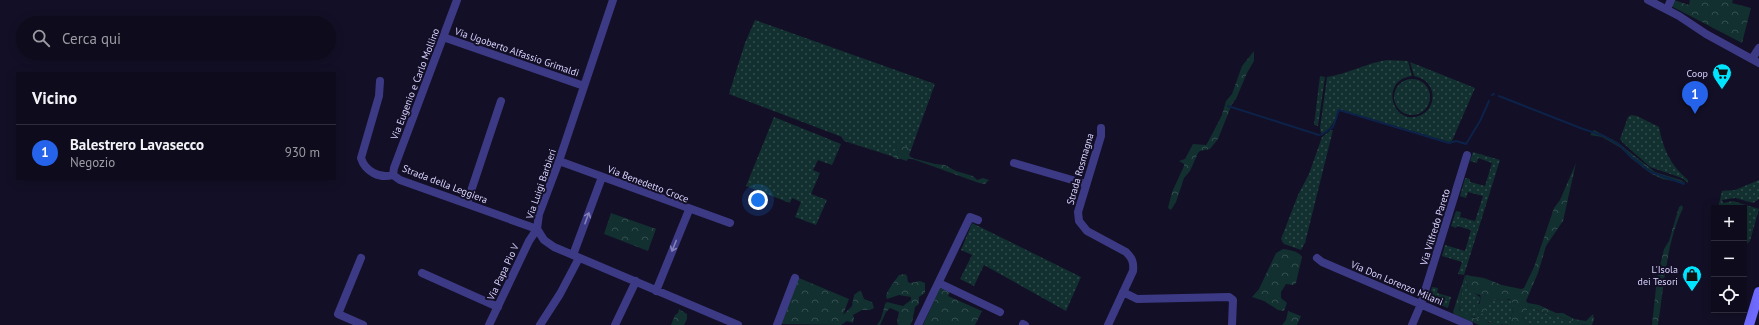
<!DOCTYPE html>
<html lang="it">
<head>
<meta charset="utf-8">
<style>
  :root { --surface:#0e0b1c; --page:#1c1929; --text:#f1f3f6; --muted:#9b9ba3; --line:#2e2b3b; --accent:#2563eb }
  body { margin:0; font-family:"PT Sans",sans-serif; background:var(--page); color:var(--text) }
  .controls { position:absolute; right:12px; bottom:12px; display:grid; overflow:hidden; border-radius:0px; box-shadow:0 2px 10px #0003 }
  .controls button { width:36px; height:36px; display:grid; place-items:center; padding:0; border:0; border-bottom:1px solid var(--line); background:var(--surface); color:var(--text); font:20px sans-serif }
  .you { position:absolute; left:758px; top:200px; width:14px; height:14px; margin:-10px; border:3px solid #fff; border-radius:50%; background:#1a73e8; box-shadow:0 0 0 6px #1a73e833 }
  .badge { display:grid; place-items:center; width:26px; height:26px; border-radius:50%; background:var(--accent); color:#fff; font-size:13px; font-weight:700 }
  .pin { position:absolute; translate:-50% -33px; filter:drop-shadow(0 1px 2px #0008) }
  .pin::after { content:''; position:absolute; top:21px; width:14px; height:12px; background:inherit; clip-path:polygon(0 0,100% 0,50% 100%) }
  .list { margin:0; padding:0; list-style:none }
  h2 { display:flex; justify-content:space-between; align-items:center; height:52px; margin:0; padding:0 16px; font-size:17px }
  h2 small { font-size:13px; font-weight:400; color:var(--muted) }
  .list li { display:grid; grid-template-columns:26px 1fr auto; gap:12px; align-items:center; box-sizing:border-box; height:56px; padding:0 16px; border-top:1px solid var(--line) }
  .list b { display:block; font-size:15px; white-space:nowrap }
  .list p { margin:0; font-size:13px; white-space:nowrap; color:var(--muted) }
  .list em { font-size:13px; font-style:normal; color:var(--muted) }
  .icon { flex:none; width:22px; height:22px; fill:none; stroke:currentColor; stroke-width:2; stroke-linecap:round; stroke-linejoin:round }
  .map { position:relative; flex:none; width:1759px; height:325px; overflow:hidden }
  .search { position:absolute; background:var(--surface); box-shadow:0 2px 10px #0003; left:16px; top:16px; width:320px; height:44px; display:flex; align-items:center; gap:10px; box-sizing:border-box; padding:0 14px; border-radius:22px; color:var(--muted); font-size:15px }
  .panel { position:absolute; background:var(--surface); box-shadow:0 2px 10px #0003; left:16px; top:72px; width:320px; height:108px; border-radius:0px }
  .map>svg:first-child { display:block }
  .grass { fill:url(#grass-dots) }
  .forest { fill:url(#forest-crowns) }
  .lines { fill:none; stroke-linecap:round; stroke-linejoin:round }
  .stream { stroke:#0c2248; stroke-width:2 }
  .street { stroke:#3d3a85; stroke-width:8 }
  .secondary { stroke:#6f6bff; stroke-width:10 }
  .oneway { stroke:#837fbc }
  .labels { text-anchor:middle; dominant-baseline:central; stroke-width:4; stroke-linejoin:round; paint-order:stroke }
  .street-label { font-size:10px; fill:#d9d4ff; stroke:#130f26 }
  .poi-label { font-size:10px; fill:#d9d4ff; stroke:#130f26; text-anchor:end }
</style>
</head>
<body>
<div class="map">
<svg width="1759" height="325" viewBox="0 0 1759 325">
  <defs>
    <pattern id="grass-dots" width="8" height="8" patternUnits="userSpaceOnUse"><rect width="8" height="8" fill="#12302f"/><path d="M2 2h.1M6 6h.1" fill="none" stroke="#344d4e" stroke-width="1.8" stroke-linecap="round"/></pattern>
    <pattern id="forest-crowns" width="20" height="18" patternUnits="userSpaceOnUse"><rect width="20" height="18" fill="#12302f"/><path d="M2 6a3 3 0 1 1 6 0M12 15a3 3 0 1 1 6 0" fill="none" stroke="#344d4e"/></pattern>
  </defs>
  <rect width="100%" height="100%" fill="#130f26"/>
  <path class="grass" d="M755,20l180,64 -28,77 -63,-20 -2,-4 -113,-43 16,-51z
    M1387,60l21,1 4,15c-34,4 -19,52 9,39 6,-3 10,-8 11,-14 3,-13 -6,-23 -18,-25l-4,-14 65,26 -23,53 -3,1 -108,-32h-3c-3,11 -6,19 -17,24l-1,-6 7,-51c21,-3 39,-14 60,-17z
    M1320,76l5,1 -7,49 -4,-1z
    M1394 97a18 18 0 1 1 36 0a18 18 0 1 1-36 0Z
    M1631,115l6,1 22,11c4,22 12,39 29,53v3l-6,-5 -32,-11 -27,-24 -3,-4 8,-22z
    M774,117l67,27 -9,21 -14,-5 -5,10 7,3 -9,21 16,6 -11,25 -21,-8 6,-15 -9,-4 -2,5 -44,-17z
    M1331,130h2l-28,113 -4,7 -17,-6 -3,-5 17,-44 11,-21 13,-37z
    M1473,152l27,8 -36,115 -6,-1 4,-12 -20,-6 3,-11 20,6 6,-21 -14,-4 -1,2 -5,-2 5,-15 5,1 -1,5 15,4 8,-25 -15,-4 -2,6 -6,-2 5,-18 5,1v3l15,4 7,-23 -14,-5 -1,5 -7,-2z
    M1759,180v19l-6,4 -18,-5 -13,2 1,3 10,-2 26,8 -9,32 -6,6v-39h-26l4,-17 13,-1z
    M972,223l109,54 -15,34 -82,-46 -10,21 -14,-7 12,-24 -11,-5z
    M1465,275l3,13 13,10 -3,6c11,0 28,-11 36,0l-4,21c-18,0 -34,-7 -50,-13l-1,-7 3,-12 -1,-5z
    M1432,287l6,1 -1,5 14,4 -3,11 -20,-8z
    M1531,307c9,5 17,7 27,10 10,2 16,6 27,8h-55l-8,-7 6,-10z"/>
  <path class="forest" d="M1674,0l15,5 1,-5h43l-1,3 19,5 -9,35 -71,-37z
    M1254,51v10l-7,12 -11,26 -4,5 -14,35 -8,10 -10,2 -2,2 -8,18 -6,7 -8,24 -5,8 -3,-2 4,-16 12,-26v-2l-5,-3 6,-2 8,-15 13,1 2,-3 14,-27 4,-14 6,-7 10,-28z
    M1594,130l23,12 38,30 26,8 4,3 -23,-4 -12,-6 -18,-14 -11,-11 -19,-11 -12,-2z
    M897,145l10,2 2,2v6l3,3 23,6 10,1 11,6 17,5 4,4 6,-2 6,2 -4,4 -6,-1 -58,-21 -9,-3h-16l-3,-2 3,-6z
    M1576,163l-13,58 -17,25 -8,27 -12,28 2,2 11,2 17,8h7l11,6 12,2 7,-7 1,6 -2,5c-17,0 -20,-5 -34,-8 -10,-3 -18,-5 -27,-10l-3,1 -6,10 8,7h-20l4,-21 -5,-5 -15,1 -8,4v9l-6,1 -3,-2 4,-14 -1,-3 -11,-3 -4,-17 19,3 18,7 19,4 3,-1 10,-21 20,-59 6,-8z
    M1682,205l1,3c-17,36 -19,78 -25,117h-6l5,-47 7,-29 5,-8 10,-34z
    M611,213l45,16 -8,22 -44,-17z
    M1283,249c6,1 16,2 19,8l-6,26 -3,2 -7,-1 -5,8v6l6,5 -3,8 -6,-1 -14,-9 -12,-4 7,-8 17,-36z
    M905,274l2,2 1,6 2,1 10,-2 5,2v10l-6,4v7l-4,3 -3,15 -2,3h-12l-1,-3 2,-10 -9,-4 -4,4 -6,13h-3l4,-6 4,-15 2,-2 16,4 8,-6v-3l-12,-2 -12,4 -1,-3c2,-7 8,-14 13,-21z
    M799,278l50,21 -6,16 9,-9 2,-11 5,-4h2l3,8 8,3 2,6 -4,2h-8l-9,5 1,3 -1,5 -6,-2 -6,4 -61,-1z
    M1461,287c3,9 -4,16 -1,25l8,2 6,4 10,1 5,4h8l5,2h-23l-25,-11 -1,-2z
    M940,288l10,4 -2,4 34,15 -7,14h-52z
    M679,309l8,5v5l-3,6h-13l4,-10 3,-2z
    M1288,311l13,5 -4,9h-15l4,-5z"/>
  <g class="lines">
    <path class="stream" d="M1492,95l2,-1
      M1499,96l84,33 21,7 17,10 8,9 22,17 33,12
      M1228,106l91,29
      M1321,135l12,-8 6,-17 110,33 7,-2 10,3 14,-23 9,-20"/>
    <path class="street" d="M613,0l-54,161 -20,53 -2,15 7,11 10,7 184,78
      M1648,0l31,16 27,18 53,29
      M1667,9l4,-9
      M443,37l141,49
      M1752,59l7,-11
      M380,81l-1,15 -18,62c4,13 18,21 32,17
      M1101,128v8l-23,76 1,9 8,10 39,21c6,6 8,10 7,19l-25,54
      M559,161l171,62
      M1014,163l72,21
      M393,175l1,-7 63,-168
      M393,175l7,5 137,49
      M467,203l34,-102
      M573,255l29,-78
      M361,258l-23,56 25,11
      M1317,258l5,4 147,63
      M422,273l76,34
      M939,283l61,29
      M656,291l33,-81
      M1123,292l14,7 92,-2 4,3 -1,25
      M1023,324l2,1
      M489,325l40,-84 8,-12
      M540,325l20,-31 19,-36
      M615,325l21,-44
      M777,325l18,-47
      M918,325l52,-108 8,3
      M1412,325l9,-21 46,-149"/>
    <path class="secondary" d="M1749,325l10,-33"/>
  </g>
  <defs><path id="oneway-shaft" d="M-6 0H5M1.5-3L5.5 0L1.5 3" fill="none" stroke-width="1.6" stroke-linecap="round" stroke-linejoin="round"/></defs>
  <g class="oneway">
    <use href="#oneway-shaft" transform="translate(587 218) rotate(-70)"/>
    <use href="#oneway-shaft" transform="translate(674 246) rotate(112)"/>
  </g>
  <defs>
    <symbol id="supermarket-pin" viewBox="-11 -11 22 30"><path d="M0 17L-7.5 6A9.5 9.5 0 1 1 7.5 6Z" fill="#00e5ff" stroke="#130f26"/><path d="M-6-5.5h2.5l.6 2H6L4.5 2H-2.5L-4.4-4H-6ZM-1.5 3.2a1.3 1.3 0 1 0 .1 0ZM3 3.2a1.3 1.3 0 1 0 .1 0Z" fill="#111"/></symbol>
    <symbol id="shop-pin" viewBox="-11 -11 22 30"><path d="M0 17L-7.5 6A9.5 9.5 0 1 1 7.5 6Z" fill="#00e5ff" stroke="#130f26"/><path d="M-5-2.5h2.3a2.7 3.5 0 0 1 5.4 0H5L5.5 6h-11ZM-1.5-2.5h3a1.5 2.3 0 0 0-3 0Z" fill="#111"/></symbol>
  </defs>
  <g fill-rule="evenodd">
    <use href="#supermarket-pin" x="1711" y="62" width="22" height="30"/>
    <use href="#shop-pin" x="1681" y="264" width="22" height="30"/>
  </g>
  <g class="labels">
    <g class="street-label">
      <text transform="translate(517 52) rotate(19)">Via Ugoberto Alfassio Grimaldi</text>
      <text transform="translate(415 84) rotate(-69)">Via Eugenio e Carlo Mollino</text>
      <text transform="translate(1080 169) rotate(-74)">Strada Rosmagna</text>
      <text transform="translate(445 184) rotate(21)">Strada della Leggiera</text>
      <text transform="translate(541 184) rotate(-71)">Via Luigi Barbieri</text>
      <text transform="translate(648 184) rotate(21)">Via Benedetto Croce</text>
      <text transform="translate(1435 227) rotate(-73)">Via Vilfredo Pareto</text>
      <text transform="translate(503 272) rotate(-65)">Via Papa Pio V</text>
      <text transform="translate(1397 283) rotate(23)">Via Don Lorenzo Milani</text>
    </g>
    <g class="poi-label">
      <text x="1708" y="73">Coop</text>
      <text x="1678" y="269">L'Isola<tspan x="1678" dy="12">dei Tesori</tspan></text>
    </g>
  </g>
</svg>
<div class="controls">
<button>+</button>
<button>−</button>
<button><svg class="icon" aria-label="locate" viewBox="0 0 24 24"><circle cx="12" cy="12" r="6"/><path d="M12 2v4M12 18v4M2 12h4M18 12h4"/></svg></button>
</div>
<div class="you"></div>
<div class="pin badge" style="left:1695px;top:114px">1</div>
<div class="search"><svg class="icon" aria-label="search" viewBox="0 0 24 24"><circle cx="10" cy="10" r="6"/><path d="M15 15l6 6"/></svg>Cerca qui</div>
<section class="panel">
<h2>Vicino<small></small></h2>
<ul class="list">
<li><span class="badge">1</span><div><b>Balestrero Lavasecco</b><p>Negozio</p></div><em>930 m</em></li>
</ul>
</section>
</div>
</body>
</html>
